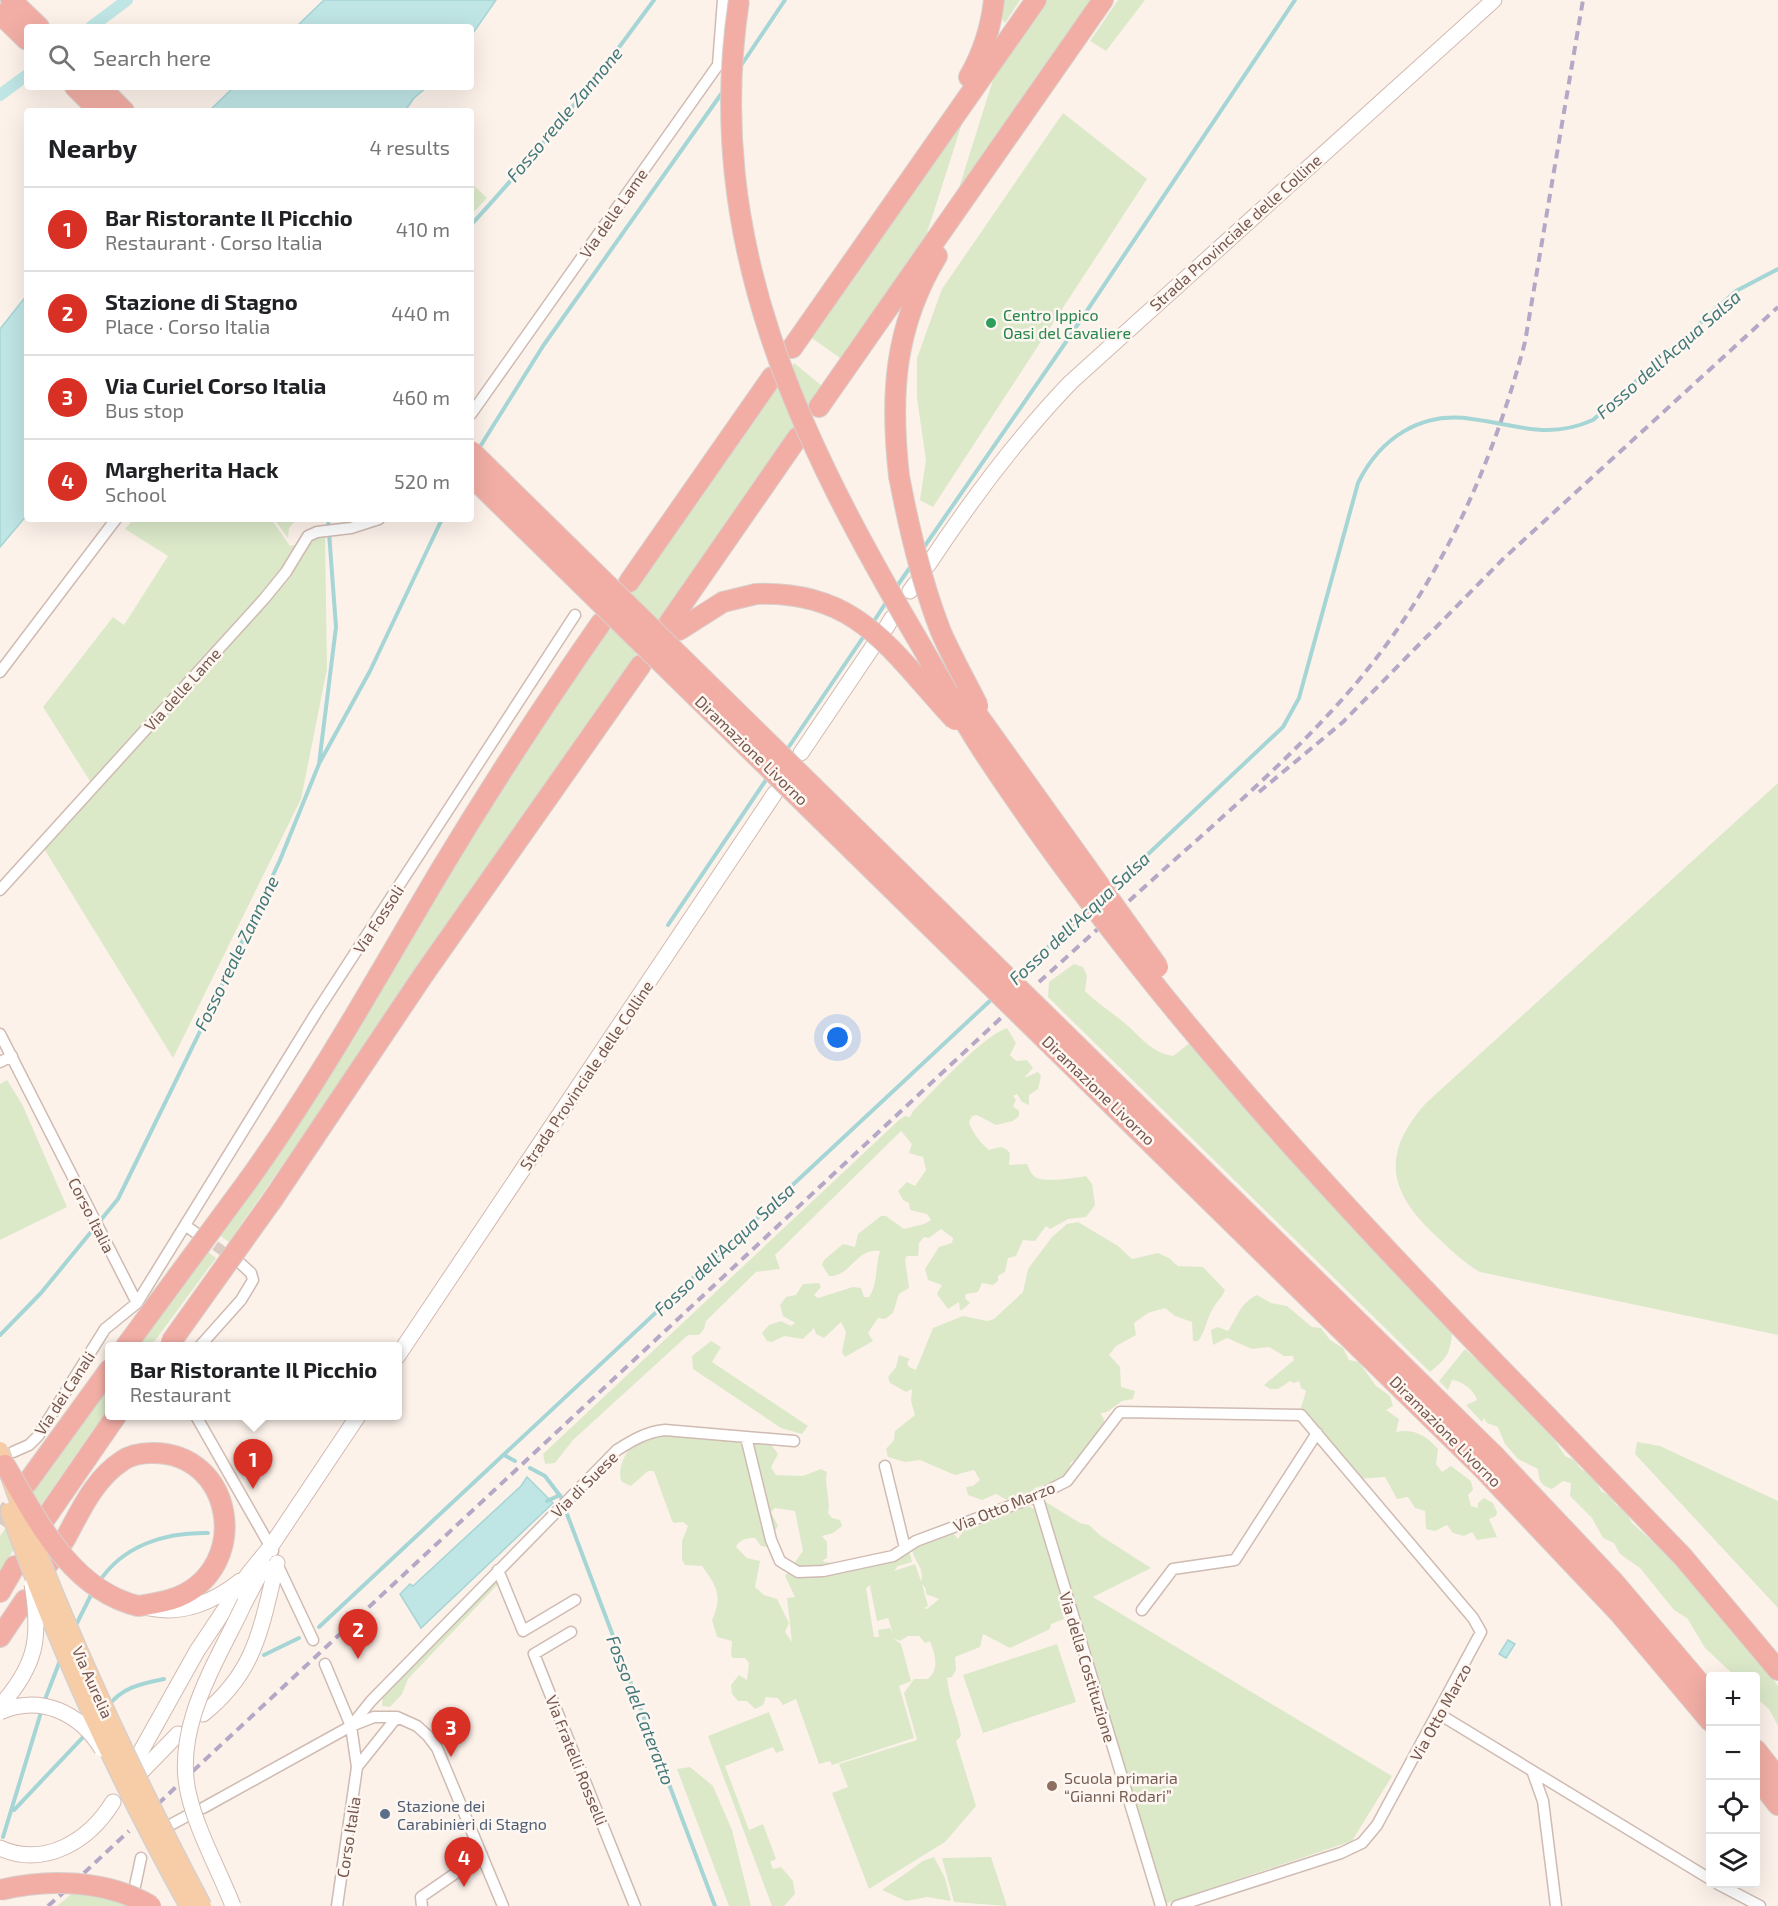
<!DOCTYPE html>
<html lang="en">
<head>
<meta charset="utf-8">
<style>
  :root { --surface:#fff; --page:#f2f2f2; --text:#202124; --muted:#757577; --line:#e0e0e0; --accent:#d93025 }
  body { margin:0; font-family:"Exo 2",sans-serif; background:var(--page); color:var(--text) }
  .controls { position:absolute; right:18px; bottom:18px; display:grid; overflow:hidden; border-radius:6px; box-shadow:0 6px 24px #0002 }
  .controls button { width:54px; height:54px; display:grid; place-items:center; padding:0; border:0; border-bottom:2px solid var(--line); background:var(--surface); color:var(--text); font:30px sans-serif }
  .you { position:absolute; left:838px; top:1038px; width:21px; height:21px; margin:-15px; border:4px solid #fff; border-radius:50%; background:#1a73e8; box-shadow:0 0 0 9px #1a73e833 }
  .badge { display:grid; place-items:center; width:39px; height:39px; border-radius:50%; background:var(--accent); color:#fff; font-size:20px; font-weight:700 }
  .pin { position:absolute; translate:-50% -50px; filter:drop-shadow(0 2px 3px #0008) }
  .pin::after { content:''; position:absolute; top:32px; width:21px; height:18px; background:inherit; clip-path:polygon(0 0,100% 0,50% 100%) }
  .popup { position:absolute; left:105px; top:1342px; width:297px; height:78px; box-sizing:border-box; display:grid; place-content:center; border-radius:6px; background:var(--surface); filter:drop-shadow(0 2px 4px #0005); font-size:20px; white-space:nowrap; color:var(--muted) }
  .popup b { font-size:22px; color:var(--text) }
  .popup::after { content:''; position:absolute; left:50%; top:100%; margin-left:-12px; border:12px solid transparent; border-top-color:var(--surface) }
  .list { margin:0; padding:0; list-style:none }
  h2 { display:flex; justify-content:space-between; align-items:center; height:78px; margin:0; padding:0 24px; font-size:26px }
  h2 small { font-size:20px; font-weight:400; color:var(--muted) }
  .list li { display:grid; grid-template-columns:39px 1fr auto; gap:18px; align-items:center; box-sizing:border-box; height:84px; padding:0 24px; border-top:2px solid var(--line) }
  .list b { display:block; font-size:22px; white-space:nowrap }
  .list p { margin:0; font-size:20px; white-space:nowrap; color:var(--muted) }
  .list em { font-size:20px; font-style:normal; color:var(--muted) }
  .icon { flex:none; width:33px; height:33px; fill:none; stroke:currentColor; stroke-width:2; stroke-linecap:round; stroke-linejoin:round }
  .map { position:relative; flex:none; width:1778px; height:1906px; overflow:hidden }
  .search { position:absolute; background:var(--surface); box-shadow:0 6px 24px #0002; left:24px; top:24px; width:450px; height:66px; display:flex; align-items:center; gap:15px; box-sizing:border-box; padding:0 21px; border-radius:6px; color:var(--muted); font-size:22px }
  .panel { position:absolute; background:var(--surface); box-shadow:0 6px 24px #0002; left:24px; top:108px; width:450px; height:414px; border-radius:6px }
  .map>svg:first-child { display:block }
  .green { fill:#dbe9c9; fill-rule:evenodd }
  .water { fill:#bfe5e5; stroke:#a6d5d6; stroke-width:1.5 }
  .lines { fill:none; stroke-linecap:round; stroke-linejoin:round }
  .stream { stroke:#a6d5d6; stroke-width:4 }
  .canal { stroke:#bfe5e5; stroke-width:12 }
  .street-tunnel { stroke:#dacbc3; stroke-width:10; stroke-dasharray:10 5; stroke-linecap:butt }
  .highway-tunnel { stroke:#dacbc3; stroke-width:20; stroke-dasharray:20 10; stroke-linecap:butt }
  .street-casing { stroke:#cfbbb2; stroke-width:13 }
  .secondary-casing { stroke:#d2bab0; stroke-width:17 }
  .highway-casing { stroke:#d8d0cd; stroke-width:22 }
  .street { stroke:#fff; stroke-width:10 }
  .secondary { stroke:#fff; stroke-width:15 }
  .highway { stroke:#f2aea5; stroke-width:20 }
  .rail { stroke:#b4a8c6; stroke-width:4; stroke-dasharray:9 6; stroke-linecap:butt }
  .secondary-bridge-casing { stroke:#d2bab0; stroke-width:17; stroke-linecap:butt }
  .primary-bridge-casing { stroke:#d8d0cd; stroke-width:19; stroke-linecap:butt }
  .highway-bridge-casing { stroke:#d8d0cd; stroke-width:22; stroke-linecap:butt }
  .secondary-bridge { stroke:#fff; stroke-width:15 }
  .primary-bridge { stroke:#f6cda7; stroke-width:16 }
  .highway-bridge { stroke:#f2aea5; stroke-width:20 }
  .leisure-dot { fill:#2e9e5b; stroke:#fef7f1; stroke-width:2 }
  .education-dot { fill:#8d6e63; stroke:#fef7f1; stroke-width:2 }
  .service-dot { fill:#5c6f8a; stroke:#fef7f1; stroke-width:2 }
  .labels { text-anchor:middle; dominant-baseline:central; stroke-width:5; stroke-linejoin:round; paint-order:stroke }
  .street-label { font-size:16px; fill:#75574e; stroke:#fef7f1 }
  .leisure-label { font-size:16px; fill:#27864d; stroke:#fef7f1; text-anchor:start }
  .education-label { font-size:16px; fill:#785e54; stroke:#fef7f1; text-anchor:start }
  .service-label { font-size:16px; fill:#4e5e75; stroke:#fef7f1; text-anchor:start }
  .water-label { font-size:18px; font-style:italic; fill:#427879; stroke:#fef7f1 }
</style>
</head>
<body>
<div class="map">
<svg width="1778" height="1906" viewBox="0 0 1778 1906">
  <rect width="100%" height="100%" fill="#fcf2ea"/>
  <path class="green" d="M1000,0h20l-15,23 -6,-8z
    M1044,0h48l-134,191 39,-124z
    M1118,0h27l-39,51 -16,-10z
    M967,108l-42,131 -85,119 -31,-22z
    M1063,113l84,66 -214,328 -13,-7 6,-40 -9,-62v-40l25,-69z
    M471,183l16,15 -16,17z
    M794,363l28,23 -593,856 -13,-9 328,-517z
    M134,519h137l19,27 35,-10 2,133 -26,130 -128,259 -130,-211 52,-58 -52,-82 70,-90 11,8 44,-69 -43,-27z
    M274,519h23l-8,9 -1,10z
    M1778,783v552l-298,-63c-18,-10 -31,-24 -46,-38 -47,-44 -52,-82 -8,-131z
    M1074,964l9,3 4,9 -2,15c12,12 25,20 37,30 18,14 27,31 51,35l18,-14 261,291c-2,21 -5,25 -22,39l-382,-375 1,-15z
    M1007,1028l9,15 -6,12 6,6 11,-1 6,8 -9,10 14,-6 3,4 -3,13 -9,6v10l-7,-3 -5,-8 -4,2 3,4 -3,6 6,5v5l-6,5 -17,4 -19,-10 -5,1 -3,6c4,12 11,20 20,28 10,-2 13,-6 21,3l-1,12 18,-1c2,5 4,10 8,13 9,6 40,1 51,-1l6,8 3,21 -9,12 -18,2 -18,10 -4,-3 -11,15 -12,-1 -7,16 -8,2 -3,14 -7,4v5l-5,4 -11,-2 -4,9 -12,2 -1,4 5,5 -8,7h-2l-1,-8 -11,7 -11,-15 5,-9 -14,-5 -3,-11 14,-22 13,-4 1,-5 -12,-9 -12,9 -5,-1 -5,6 -1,13h-11l-2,3 4,29 -10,6 -6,19 -8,6 -7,-1 -10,15 5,8 -28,16 -3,-5 4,-20 -5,-10 -17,16 -8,-4 -2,-6 -11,11 -19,-3 -12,6 -5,-1 -5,-8 7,-8 12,-4 10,5 4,-3 -12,-7 -3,-11 6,-8 10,-2 7,-11 16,-1 2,4 -7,8 4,3 35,-11 8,1 3,9h5c9,-13 6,-31 11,-46 -24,-4 -29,26 -51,25l-7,-11 2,-5 19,-16 12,3 3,-13 23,-18h5l18,13 20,-5 7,-4 -4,-6 -17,-4 -1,-7 -6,-3 -5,-9 9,-9 8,4 11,-16 -3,-13 -14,-4 3,-9 -11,-13 -126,124 5,14 -24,3 -50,49 -2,8 -5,6h-11l-115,105 -18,23 -10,1 -2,-10 356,-334 6,-4 5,1 3,-6c22,-21 68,-74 94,-83z
    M7,1080l15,24 45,103 -67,33v-156z
    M1078,1222l40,24 14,13 26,-6 11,5 9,8 25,1 22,23c-3,8 -9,12 -13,20 -6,10 -6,21 -14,31h-5l-1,-19 -17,-6 -10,-8 -17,5 -14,10 2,12 -20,11 -7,9 11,12 1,20 14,4 -2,8 -11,2 -15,11 -6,1 6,15 -25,29 -12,6 3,11 -38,14 -4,5 -22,8 -13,-7 -14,6 -14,-5 -2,-8 7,-1 7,-6 -6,-10 -19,5 -35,-15 -15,2 -17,-5 -2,-8 8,-9 1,-9 20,-16 -4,-14 1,-12 -6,3 -16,-9 -2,-6 8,-10 3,-12 11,4 -3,4 2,4 7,3 17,-42 30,-12 24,5 7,-2 29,-27 5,-23 24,-32 15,-13z
    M204,1249l12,9 -65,88h-17z
    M1257,1295l14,8 16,3 25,21 9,1 9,12 13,8 6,12 10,2 17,24 14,10 3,10 -7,4 13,9 -3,13c18,-4 31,4 42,17l-2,15 6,8 9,-6 20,15 2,9 -5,5 3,11 7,2v-5l6,-5 9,5 4,9 -1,4 -7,3 8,18 -20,3 -5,-8 -8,4 -11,-3 -6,-8 -12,6 -9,-2 -1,-18 -10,-3 -7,-11 -11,2 -12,-22 -28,2 -47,-55 2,-7 -9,-4 -2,-5 5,-17 -5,-3 -2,-7 -5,2 -4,-2 -12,8h-8l-6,-4 30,-25 -1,-4h-9l-15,-9 -17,2 -25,-11 -14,7 -2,-15 7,-3 10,4c10,-15 12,-28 29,-36z
    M711,1341l10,6 -9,15 96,64 -6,8 -21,-6 -88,-59 -1,-13z
    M1465,1349l57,51 23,25 20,31 9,4 7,9 13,8 7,14 9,5 6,9 9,5 7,13 38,34 87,100 21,29v40l-9,-17 -13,-11v-22h-21l-30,-28 -18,-30 -13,-8 -34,-42 -20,-14 -6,-11 -11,-5 -11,-20 -22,-22 1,-13 -8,-2 -11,8c-12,-4 -13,-8 -14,-20l-20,-10 -13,-15 -7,-17 -11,-4 -3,-5 -2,4 -16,-17 11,-5c-2,-9 -15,-19 -25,-20l-4,10 -9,-9z
    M109,1380v27l-70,101 -39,64v-36z
    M709,1429l29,13 32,1 8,11 -7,13 5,8 27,1 18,-7 6,3c-3,15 4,27 1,41l4,5 8,2 2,6 -9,7 -11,3 5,6v16l-4,2 1,2 16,2 44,-12 25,-2 3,12 -14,4 -4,5 21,-7 6,17c4,-13 -8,-20 -9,-33l40,-16 6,7 10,-15 26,-11 10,2 2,-4c13,-2 21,-10 33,2l25,79 -3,15 3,12 -13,5 -1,5 -40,19 -27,-14 -3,13 -25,10 1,13 -4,7 -5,1c2,22 11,36 14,58l-5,5 20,65 -31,36 -76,47 -37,-96 16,-6 -9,-23 78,-24 -13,-47 10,-14h14c12,-11 7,-24 2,-38l-5,2 -6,-7h-11l-8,5 -7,-3 8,6 10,37 -12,5 15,52 -82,27 -2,-4 -11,3 -23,-65 -13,6 -5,-7 -12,-1 -3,8 -8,4 -8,-8h-9l-6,-7 -1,-9 8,-10 8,5 2,-17 -4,-5h-12l-2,-3 1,-14 -15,-4 -5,-17c11,-24 5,-33 -10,-54l-17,-1 -3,-5v-19l6,-15 -5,-4 -9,1 -2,-2 -18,-50h-6l-17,15 -9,-4c-3,-6 -2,-12 0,-19 9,-28 45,-33 69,-25zM775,1508l20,3 8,40 -18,25 10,21 -8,1 5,44 -7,-10 4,-9 -12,-24 -13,-4 -9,-8 5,-26 -13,-3 -11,-11c3,-8 12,-9 19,-9l6,8 6,1 2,-15h5l4,-6 -7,-14zM874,1583l-4,3 7,35 11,-3 5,16 -3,-6 -12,2 1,7h-5l-8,-49zM922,1584l4,5v5l13,5 -12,10 -3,-1 4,-2z
    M1637,1442l23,4 118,55v107l-143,-154z
    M1041,1499l39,24 9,2 12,11 50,32 -58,29 299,179 -40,65 -188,63z
    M495,1580l5,2 -92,97 -6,15 -12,13 -8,-1 1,-11z
    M1057,1644l19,58 -93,31 -20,-58z
    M769,1712l15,38 -8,3 -3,-6 -48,19 24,64 14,-6 13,35 -6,3 3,7 8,-2 12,14 2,13 -11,12h-12l-64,-170z
    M690,1767l23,19 19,44 19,76h-22l-52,-137z
    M934,1857l11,21 6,23 -24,-4 -21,4 -24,-11 41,-29z
    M991,1857l16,49 -53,-4 -12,-44z
    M74,1892l20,2 37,12h-74z"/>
  <path class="water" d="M324,0h172l-25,36v-9h-175z
    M234,87h193l-13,11 -9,13h-196z
    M27,295v220l-27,32v-218z
    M527,1477l26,26 -132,125 -21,-34 10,-10 3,2 108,-100z
    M1508,1640l7,4 -9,14 -7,-4z"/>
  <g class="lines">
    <path class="stream" d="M742,64l43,-64
      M471,225c66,-72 126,-146 183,-225
      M478,450l65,-104 181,-256
      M922,550l146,-211 227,-339
      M895,589l16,-23
      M872,624l15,-23
      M786,751l80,-118
      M320,762l50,-91 72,-152
      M1111,889l172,-162 16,-29 59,-215c22,-45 63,-72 114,-64 46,6 76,21 121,1l143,-129 42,-22
      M668,925l100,-148
      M1016,977l72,-67
      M0,1335l41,-42 77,-94 91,-186 71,-153 39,-96 17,-137 -8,-108
      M504,1455l11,6
      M530,1468l15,8 16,21
      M547,1501l13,-6
      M567,1514l148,392
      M99,1582c24,-37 67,-50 109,-49
      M75,1627l18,-36
      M319,1627l674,-629
      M264,1655l35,-17
      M44,1702l17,-44
      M108,1706c15,-19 32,-22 56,-27
      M14,1810l71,-75
      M3,1837l39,-128"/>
    <path class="canal" d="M91,27l36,-27
      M0,95l27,-20"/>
    <path class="street-tunnel" d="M203,1237l31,22"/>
    <path class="highway-tunnel" d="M0,1524l17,-26"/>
    <defs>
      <path id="street" d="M471,414l247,-349 5,-65
        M0,672l116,-153
        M0,890l264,-291 22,-27 22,-36 9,-4 34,-4 28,-9
        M0,1034l137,269 179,-290 259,-398
        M0,1062l12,-6
        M186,1226l10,7
        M200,1346l41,-46 12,-20 -2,-7 -11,-10
        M196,1416l77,135
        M746,1437l25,103 9,21 18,11 25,-1 70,-15 23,-15 121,-45 30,-15 53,-69 181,3 172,203 8,14 -104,193 -15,18 -21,10 -164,53
        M13,1452l16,-7 9,-9 67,-107 32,-26
        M885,1466l20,82
        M1037,1496l124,410
        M278,1566l35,74
        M498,1570l25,61 52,-31
        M1142,1610l31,-41 62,-9 82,-127
        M571,1632l-37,22 101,252
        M325,1664l26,62 6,41 -20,139
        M1439,1714l271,165
        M351,1726l20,-25 246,-251c16,-10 29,-18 48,-20l129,11
        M357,1767l40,-50
        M1533,1773l10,28 13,105
        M203,1808l148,-82 23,-9h23l20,9 11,10 9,12 66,158
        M172,1824l15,-8
        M1718,1884l42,22
        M135,1886l6,-28
        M422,1906l-1,-9 61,-42"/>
      <path id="secondary" d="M928,565c43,-65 88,-126 143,-183l423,-382
        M910,591l5,-7
        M886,628l6,-10
        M801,753l75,-111
        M397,1357l378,-564
        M245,1602l19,-36
        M149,1608c33,7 65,-6 91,-27
        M203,1714c54,-43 58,-88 74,-151
        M136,1760l61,-109 52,-78 22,-27 87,-130
        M142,1771l36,-37
        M0,1848c45,20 89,-7 113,-46"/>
      <path id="highway" d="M11,0l28,27
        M0,14l27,26
        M969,77c14,-24 22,-50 25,-77
        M75,87l24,24
        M100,87l24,24
        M792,348l244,-348
        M819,407l284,-407
        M899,476c-9,-81 -5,-149 38,-220
        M629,582l143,-205
        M669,623l129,-186
        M679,630l44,-28 33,-8
        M247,1182c73,-101 132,-209 196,-316 50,-83 103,-164 158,-243
        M273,1199l151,-225 217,-309
        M126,1346l17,-23
        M1543,1412l140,145 95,113
        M1495,1456l119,126 96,113
        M1483,1469l137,145 90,107
        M27,1483l82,-113
        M45,1519l71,-103
        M64,1541c16,-29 30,-62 58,-80 8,-6 20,-8 30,-8 82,-1 100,113 26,144 -12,5 -27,7 -40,9
        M49,1563l3,-5
        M0,1592l15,-26
        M0,1637l25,-37
        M1756,1750l22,28
        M1756,1777l22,28"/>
    </defs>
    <use href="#street" class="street-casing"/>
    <use href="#secondary" class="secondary-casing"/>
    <use href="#highway" class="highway-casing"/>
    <use href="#street" class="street"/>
    <use href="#secondary" class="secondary"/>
    <use href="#highway" class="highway"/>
    <path class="rail" d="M1259,792l84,-70 160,-163 275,-252
      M1129,901c71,-65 154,-134 217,-206 89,-101 145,-224 179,-353l58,-342
      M1039,982l61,-55
      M193,1771l809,-754
      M158,1804l19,-18
      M84,1873l45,-42
      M48,1906l16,-14"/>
    <defs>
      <path id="secondary-bridge" d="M0,1706c37,-41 41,-69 32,-122
        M0,1712c41,-18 80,1 102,37
        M233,1906c-14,-36 -35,-73 -44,-110 -17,-68 28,-134 56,-194"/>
      <path id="primary-bridge" d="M0,1450c55,158 125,308 203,456
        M9,1511c48,136 109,269 179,395"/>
      <path id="highway-bridge" d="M739,0c-37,242 61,440 180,642 21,36 41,74 64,109 159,242 358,455 560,661
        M471,451l1024,1005
        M471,476l1012,993
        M899,476c10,53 22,105 42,156 11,25 25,50 37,74
        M756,594c104,-4 136,59 199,126
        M964,696l194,271
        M143,1323l104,-141
        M171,1342l102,-143
        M5,1465c32,55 66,125 133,141
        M0,1890c49,-12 107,-10 151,16"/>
    </defs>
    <use href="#secondary-bridge" class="secondary-bridge-casing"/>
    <use href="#primary-bridge" class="primary-bridge-casing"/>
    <use href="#highway-bridge" class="highway-bridge-casing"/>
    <use href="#secondary-bridge" class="secondary-bridge"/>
    <use href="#primary-bridge" class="primary-bridge"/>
    <use href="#highway-bridge" class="highway-bridge"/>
  </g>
  <circle class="leisure-dot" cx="991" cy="323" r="6"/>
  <circle class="education-dot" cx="1052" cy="1786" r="6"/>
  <circle class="service-dot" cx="385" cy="1814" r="6"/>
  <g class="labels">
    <g class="street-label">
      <text transform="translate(613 213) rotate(-55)">Via delle Lame</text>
      <text transform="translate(1235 232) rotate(-42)">Strada Provinciale delle Colline</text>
      <text transform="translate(182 689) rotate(-48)">Via delle Lame</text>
      <text transform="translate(752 750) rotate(44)">Diramazione Livorno</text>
      <text transform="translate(378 919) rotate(-57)">Via Fossoli</text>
      <text transform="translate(586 1075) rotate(-56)">Strada Provinciale delle Colline</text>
      <text transform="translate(1099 1090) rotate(44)">Diramazione Livorno</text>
      <text transform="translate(92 1215) rotate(63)">Corso Italia</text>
      <text transform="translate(64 1393) rotate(-57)">Via dei Canali</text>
      <text transform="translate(1446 1431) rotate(45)">Diramazione Livorno</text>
      <text transform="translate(584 1484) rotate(-45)">Via di Suese</text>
      <text transform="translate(1004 1506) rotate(-22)">Via Otto Marzo</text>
      <text transform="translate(1088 1667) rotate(73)">Via della Costituzione</text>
      <text transform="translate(93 1682) rotate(66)">Via Aurelia</text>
      <text transform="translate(1440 1712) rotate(-61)">Via Otto Marzo</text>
      <text transform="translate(577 1760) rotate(68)">Via Fratelli Rosselli</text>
      <text transform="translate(348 1837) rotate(-81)">Corso Italia</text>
    </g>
    <g class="leisure-label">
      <text x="1003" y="314">Centro Ippico<tspan x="1003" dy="18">Oasi del Cavaliere</tspan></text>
    </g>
    <g class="education-label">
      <text x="1064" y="1777">Scuola primaria<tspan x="1064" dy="18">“Gianni Rodari”</tspan></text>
    </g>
    <g class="service-label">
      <text x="397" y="1805">Stazione dei<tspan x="397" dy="18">Carabinieri di Stagno</tspan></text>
    </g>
    <g class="water-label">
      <text transform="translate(564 114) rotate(-50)">Fosso reale Zannone</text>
      <text transform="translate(1668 354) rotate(-41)">Fosso dell'Acqua Salsa</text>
      <text transform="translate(1079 918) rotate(-43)">Fosso dell'Acqua Salsa</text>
      <text transform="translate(236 953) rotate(-64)">Fosso reale Zannone</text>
      <text transform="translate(724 1249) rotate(-43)">Fosso dell'Acqua Salsa</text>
      <text transform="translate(641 1710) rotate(69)">Fosso del Cateratto</text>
    </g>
  </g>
</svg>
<div class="controls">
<button>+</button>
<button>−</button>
<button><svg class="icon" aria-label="locate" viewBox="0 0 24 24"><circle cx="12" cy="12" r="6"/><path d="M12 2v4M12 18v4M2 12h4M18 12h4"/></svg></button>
<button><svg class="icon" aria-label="layers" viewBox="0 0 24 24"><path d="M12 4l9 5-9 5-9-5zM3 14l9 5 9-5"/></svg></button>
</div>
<div class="you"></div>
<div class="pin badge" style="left:253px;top:1489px">1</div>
<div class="popup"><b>Bar Ristorante Il Picchio</b>Restaurant</div>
<div class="pin badge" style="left:358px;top:1659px">2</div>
<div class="pin badge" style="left:451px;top:1757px">3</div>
<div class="pin badge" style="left:464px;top:1887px">4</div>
<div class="search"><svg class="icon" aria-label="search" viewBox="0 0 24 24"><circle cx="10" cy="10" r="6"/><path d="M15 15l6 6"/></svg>Search here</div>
<section class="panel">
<h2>Nearby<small>4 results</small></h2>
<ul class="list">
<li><span class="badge">1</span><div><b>Bar Ristorante Il Picchio</b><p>Restaurant · Corso Italia</p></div><em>410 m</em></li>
<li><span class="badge">2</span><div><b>Stazione di Stagno</b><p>Place · Corso Italia</p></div><em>440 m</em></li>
<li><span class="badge">3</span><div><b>Via Curiel Corso Italia</b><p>Bus stop</p></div><em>460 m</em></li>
<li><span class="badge">4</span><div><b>Margherita Hack</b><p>School</p></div><em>520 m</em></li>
</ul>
</section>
</div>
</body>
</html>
